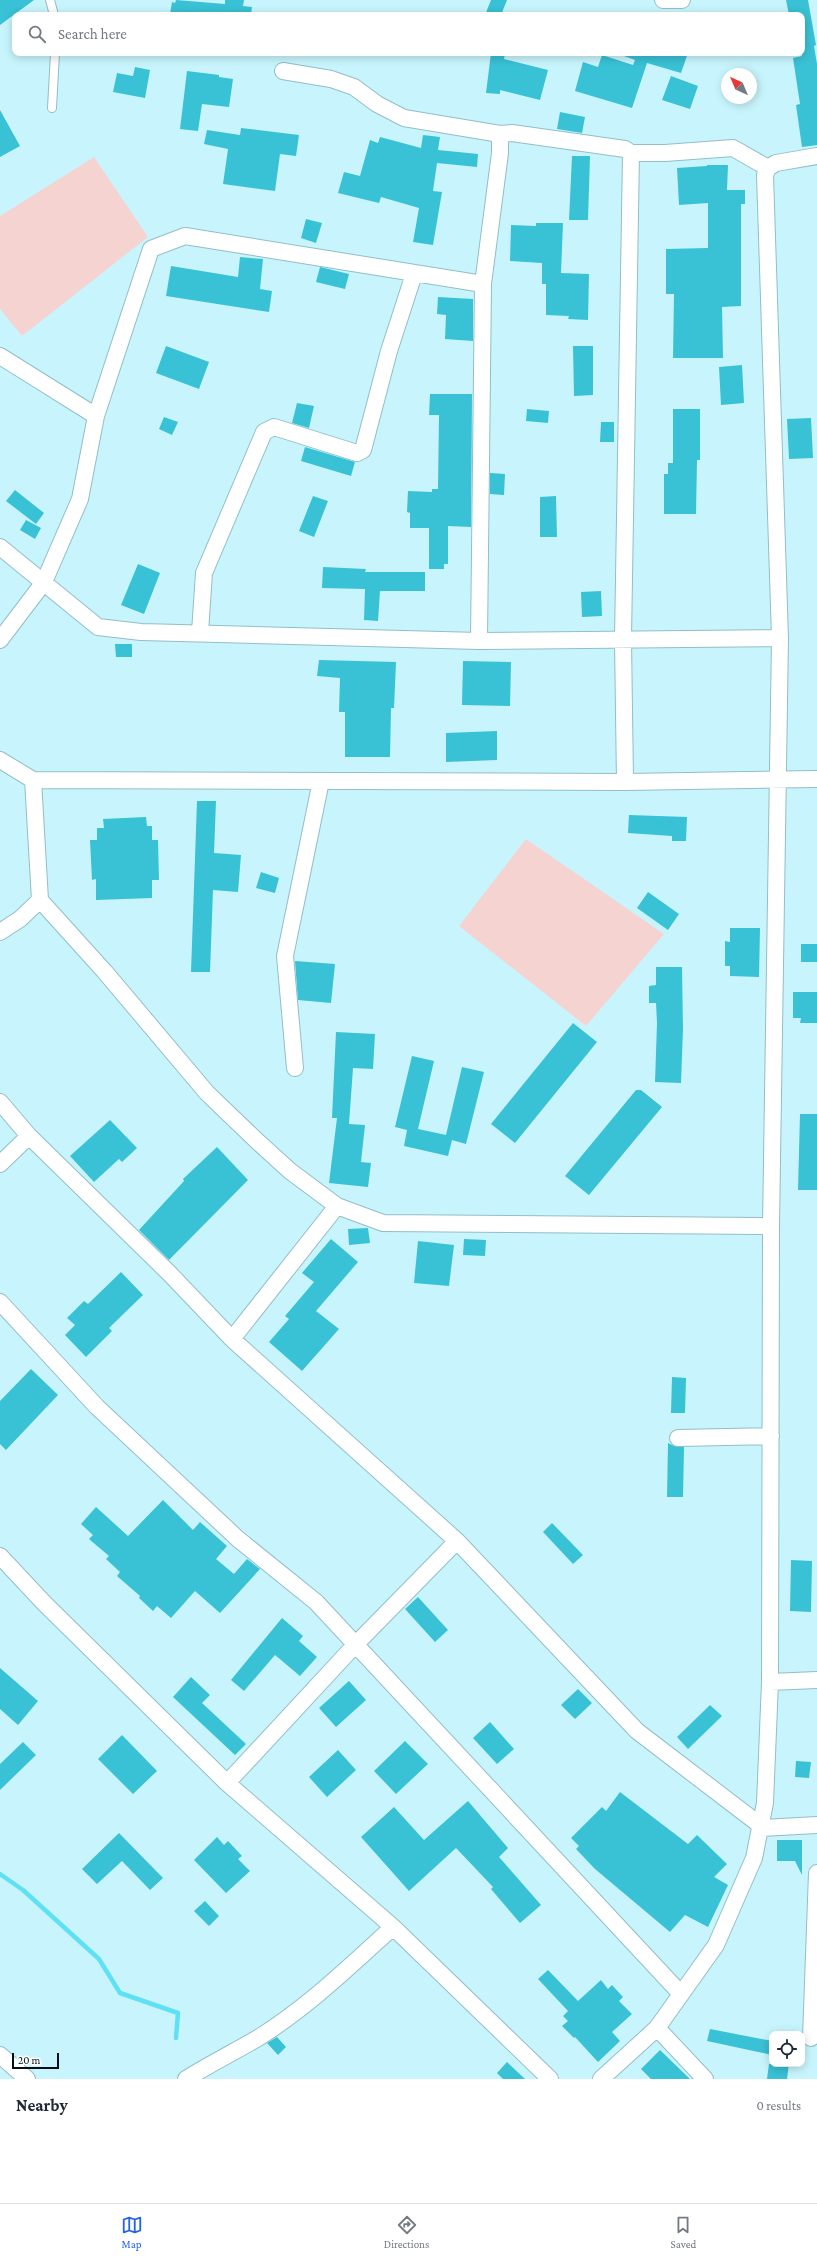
<!DOCTYPE html>
<html lang="en">
<head>
<meta charset="utf-8">
<style>
  :root { --surface:#fff; --page:#f2f2f3; --text:#1f2937; --muted:#747a83; --line:#e0e1e3; --accent:#2563eb }
  body { margin:0; font-family:"Crimson Pro",serif; background:var(--page); color:var(--text) }
  .controls { position:absolute; right:12px; bottom:12px; display:grid; overflow:hidden; border-radius:8px; box-shadow:0 2px 10px #0003 }
  .controls button { width:36px; height:36px; display:grid; place-items:center; padding:0; border:0; border-bottom:1px solid var(--line); background:var(--surface); color:var(--text); font:20px sans-serif }
  .compass { position:absolute; left:721px; top:68px; width:36px; height:36px; border-radius:50%; background:var(--surface); box-shadow:0 2px 10px #0003; rotate:316deg }
  .scale { position:absolute; left:12px; bottom:10px; width:47px; box-sizing:border-box; padding-left:4px; border:2px solid #021012; border-top:0; font-size:11px; line-height:14px; white-space:nowrap; color:#021012; -webkit-text-stroke:3px #fff; paint-order:stroke }
  .list { margin:0; padding:0; list-style:none }
  h2 { display:flex; justify-content:space-between; align-items:center; height:52px; margin:0; padding:0 16px; font-size:17px }
  h2 small { font-size:13px; font-weight:400; color:var(--muted) }
  .icon { flex:none; width:22px; height:22px; fill:none; stroke:currentColor; stroke-width:2; stroke-linecap:round; stroke-linejoin:round }
  .map { position:relative; flex:none; width:817px; height:2079px; overflow:hidden }
  .search { position:absolute; background:var(--surface); box-shadow:0 2px 10px #0003; left:12px; right:12px; top:12px; height:44px; display:flex; align-items:center; gap:10px; box-sizing:border-box; padding:0 14px; border-radius:8px; color:var(--muted); font-size:15px }
  .sheet { height:124px; background:var(--surface) }
  nav { display:flex; justify-content:space-around; align-items:center; box-sizing:border-box; height:56px; border-top:1px solid var(--line); background:var(--surface); font-size:11px; color:var(--muted) }
  nav a { display:grid; justify-items:center; gap:2px }
  nav .on { color:var(--accent) }
  .map>svg:first-child { display:block }
  .green { fill:#f5d3d1 }
  .lines { fill:none; stroke-linecap:round; stroke-linejoin:round }
  .stream { stroke:#60e0f5; stroke-width:4.5 }
  .building { fill:#39c1d5 }
  .service-casing { stroke:#92bec5; stroke-width:10 }
  .minor-casing { stroke:#92bec5; stroke-width:18 }
  .service { stroke:#fff; stroke-width:8 }
  .minor { stroke:#fff; stroke-width:16 }
</style>
</head>
<body>
<div class="map">
<svg width="817" height="2079" viewBox="0 0 817 2079">
  <rect width="100%" height="100%" fill="#c8f5fd"/>
  <path class="green" d="M94,157l54,80 -126,99 -22,-27v-93z
    M526,839l138,95 -78,92 -127,-100z"/>
  <g class="lines">
    <path class="stream" d="M0,1874l23,16 76,69 21,34 58,20 -2,25"/>
  </g>
  <path class="building" d="M0,0h34l-34,25z
    M176,0l49,4v-4h19l-1,6 9,1 -1,8 -81,-1 2,-12 3,1z
    M491,0h16l-6,15h-16z
    M786,0h22l8,45 -2,1 3,18v81l-15,2 -6,-42 4,-1 -7,-46 9,-2v-41h-13z
    M491,53l14,1 -1,5 44,11 -8,30 -40,-10v4l-14,-1z
    M624,53h64l-7,20 -34,-10 -15,45 -57,-17 8,-29 15,5 4,-12 31,10 2,-5 -11,-4z
    M135,67l15,3 -5,28 -32,-6 4,-19 16,3z
    M187,71l32,4v2l14,2 -4,28 -27,-3 -4,27 -18,-2z
    M671,76l27,10 -8,23 -28,-9z
    M0,110l20,36 -20,11z
    M560,112l25,5 -3,16 -25,-4z
    M241,128l58,7 -3,21 -16,-2 -5,37 -52,-7 5,-35 -24,-5 3,-14 33,5z
    M423,135l17,2 -2,13 40,4 -1,13 -40,-4 -4,28 9,1 -9,53 -20,-3 6,-34 -38,-11 -2,6 -41,-10 6,-21 16,4 10,-36 8,3 2,-6 41,11z
    M572,156h18l-2,64h-19z
    M707,165h21l-1,25h18v14h-4v102l-19,1 1,51h-50l1,-64h-8v-45l42,-1v-45l-29,2 -2,-37 30,-2z
    M306,219l16,4 -6,20 -15,-5z
    M536,223h27l-2,50 28,1 -1,46 -20,-1 1,-3 -23,-1v-31h-4v-21l-32,-2 1,-36 25,1z
    M240,257l23,2 -3,30 12,2 -3,21 -103,-16 5,-30 67,11z
    M320,267l29,7 -4,15 -29,-7z
    M438,297l35,2v42l-28,-2 1,-24 -9,-1z
    M166,346l43,16 -10,27 -43,-16z
    M573,346h20v49l-19,1z
    M742,365l2,38 -23,2 -2,-38z
    M430,394h42l-1,133 -23,-1v38h-4v5h-15v-41h-19v-15l-3,-1 1,-21 24,1v-3h6l1,-74h-10z
    M297,403l17,3 -5,22 -17,-5z
    M527,409l22,2 -1,12 -22,-2z
    M673,409h27v51h-3l-1,54h-32v-40h4v-11h5z
    M164,417l14,5 -6,13 -13,-6z
    M811,418l2,40 -24,1 -2,-40z
    M601,422h13v20h-14z
    M305,447l50,15 -4,14 -50,-15z
    M490,473l15,1 -1,21 -14,-1z
    M15,490l29,23 -8,11 -30,-23z
    M313,496l15,5 -14,36 -15,-6z
    M556,496l1,41h-17v-40z
    M26,520l15,8 -6,11 -15,-9z
    M138,564l22,9 -16,41 -23,-9z
    M323,567l43,2 -1,3h60v19h-45l-2,30 -14,-1 1,-31 -43,-1z
    M601,591l1,25 -20,1 -1,-25z
    M115,644h17v13h-16z
    M319,660l77,2 -2,46h-3l-1,49h-45v-45h-6l1,-34 -23,-2z
    M463,661l48,1 -1,44 -48,-1z
    M497,731v29l-51,2v-29z
    M197,801h19l-2,52 27,2 -3,37 -25,-2 -3,82h-19z
    M629,815l58,2 -1,24h-14v-5l-44,-3z
    M146,817l1,9h5v14h6l1,40h-7v18l-56,2v-21l-4,1 -2,-40h7v-12h7l-1,-9z
    M261,872l18,6 -4,15 -19,-5z
    M648,892l31,22 -11,16 -31,-22z
    M730,928h30l-1,49 -29,-1v-10h-5v-25l5,1z
    M801,944h16v18h-16z
    M295,961l40,3 -4,39 -33,-3z
    M656,967h26l1,62 -2,54 -26,-1 2,-59 -1,-20h-7v-17l7,-1z
    M793,992h24v31h-17l1,-5h-8z
    M573,1023l24,19 -82,101 -24,-19z
    M336,1032l39,2 -2,35 -20,-1 -4,56 16,1 -4,37 10,1 -3,24 -39,-4 8,-65h-5z
    M412,1056l22,5 -16,68 28,6 16,-68 22,5 -18,72 -14,-4 -4,16 -44,-10 3,-16 -12,-3z
    M636,1090h5l21,17 -73,88 -24,-19z
    M800,1114h17v76h-19z
    M110,1120l27,28 -15,14 -3,-3 -25,23 -24,-26z
    M217,1147l31,33 -79,80 -30,-30 45,-49 -1,-2z
    M368,1228l2,15 -21,2 -1,-16z
    M331,1239l27,23 -42,49 23,18 -37,42 -33,-29 20,-23 -4,-3 29,-34 -12,-9z
    M464,1239l22,1 -1,16 -22,-1z
    M418,1241l36,4 -5,41 -35,-3z
    M121,1272l22,23 -34,33 3,3 -26,26 -21,-22 10,-10 -8,-7 17,-17 4,3z
    M31,1369l27,26 -52,55 -6,-6v-43z
    M672,1377l14,1 -1,35h-14z
    M668,1443l6,3 10,1 -1,50h-16z
    M163,1500l30,30 7,-8 27,24 -11,13 18,15 13,-15 13,10 -40,44 -25,-22 -24,27 -14,-12 -4,5 -14,-13 1,-2 -23,-20 3,-4 -14,-13 3,-3 -20,-17 4,-4 -12,-11 15,-17 32,29z
    M552,1523l31,32 -10,9 -30,-32z
    M791,1560l21,1 -1,51 -21,-1z
    M418,1597l30,33 -13,12 -30,-33z
    M282,1618l21,18 -4,5 18,16 -17,19 -25,-21 -31,36 -13,-11z
    M0,1668l38,33 -20,24 -18,-16z
    M191,1677l19,18 -8,8 44,41 -11,11 -62,-58z
    M349,1681l17,19 -30,27 -17,-19z
    M578,1689l14,14 -17,16 -14,-14z
    M710,1705l12,11 -34,33 -11,-12z
    M490,1722l24,27 -17,15 -24,-26z
    M122,1735l35,36 -24,23 -35,-35z
    M405,1741l23,23 -32,30 -22,-23z
    M23,1742l13,13 -36,35v-26z
    M338,1750l18,20 -29,27 -18,-20z
    M796,1761l15,1 -2,16 -14,-1z
    M620,1792l68,52 9,-9 30,29 -13,13 14,8 -20,42 -23,-12 -15,17 -75,-63 -19,-20 3,-3 -8,-8 31,-31 4,4z
    M468,1801l40,47 -9,9 42,48 -21,18 -29,-34 2,-2 -37,-39 -47,43 -48,-54 33,-30 30,33z
    M119,1833l44,45 -13,12 -28,-29 -25,23 -15,-15z
    M217,1837l7,8 4,-4 14,15 -4,3 12,12 -24,22 -32,-33z
    M777,1840h25v35l-7,-14h-18z
    M205,1901l14,15 -10,10 -15,-15z
    M548,1970l30,31 23,-21 7,9 4,-4 11,12 -4,4 13,13 -20,18 8,9 -22,21 -23,-25 -1,1 -12,-12 6,-5 -5,-5 5,-5 -30,-32z
    M710,2029l62,12v14l-65,-14z
    M277,2037l9,10 -8,8 -11,-12z
    M660,2050l30,29h-39l-10,-10z
    M507,2062l18,17h-22l-6,-6z
    M769,2064h20l-2,15h-20z"/>
  <g class="lines">
    <defs>
      <path id="service" d="M50,0l4,15
        M52,108l3,-55"/>
      <path id="minor" d="M663,0h19
        M283,71l48,8 23,8 23,17 27,14 96,16 12,-1 113,16 6,4 -8,486 2,143
        M631,153h34l68,-5 35,20
        M0,356l96,60
        M0,547l98,80 43,5 338,9 301,-3
        M200,632l4,-59 60,-141 10,-5 83,26 6,-3 26,-99 25,-77
        M0,640l44,-58 36,-83 16,-83 55,-167 34,-13 298,48
        M479,641l4,-357 17,-131v-19
        M0,760l33,20 592,2 192,-3
        M40,900l65,72 102,121 50,48 33,30 47,35 46,17 388,3
        M0,932l20,-13 20,-19 -7,-120
        M295,1068l-10,-112 36,-175
        M0,1102l29,34 141,138 62,65 225,202 180,190 123,94
        M0,1164l29,-28
        M0,1302l97,105 141,132 78,63 365,392
        M232,1339l105,-133
        M678,1438l93,-2
        M0,1556l44,47 183,180 166,144 157,152
        M770,1682l47,-2
        M227,1783l128,-138 102,-104
        M760,1828l57,-3
        M657,2028l48,51
        M811,2038l6,-165
        M0,2055l27,24
        M186,2079c24,-15 48,-27 72,-41 50,-31 92,-72 135,-111
        M601,2079l56,-51 59,-83 38,-87 11,-55 5,-121 1,-456 9,-588 -15,-463 3,-7 8,-5 41,-7"/>
    </defs>
    <use href="#service" class="service-casing"/>
    <use href="#minor" class="minor-casing"/>
    <use href="#service" class="service"/>
    <use href="#minor" class="minor"/>
  </g>
</svg>
<div class="controls">
<button><svg class="icon" aria-label="locate" viewBox="0 0 24 24"><circle cx="12" cy="12" r="6"/><path d="M12 2v4M12 18v4M2 12h4M18 12h4"/></svg></button>
</div>
<svg class="compass" viewBox="-18 -18 36 36"><path d="M0-13l5 13h-10z" fill="#e53935"/><path d="M0 13l5-13h-10z" fill="#747a83"/></svg>
<div class="scale">20 m</div>
<div class="search"><svg class="icon" aria-label="search" viewBox="0 0 24 24"><circle cx="10" cy="10" r="6"/><path d="M15 15l6 6"/></svg>Search here</div>
</div>
<section class="sheet">
<h2>Nearby<small>0 results</small></h2>
<ul class="list">
</ul>
</section>
<nav>
<a class="on"><svg class="icon" aria-label="map" viewBox="0 0 24 24"><path d="M3 6l6-2 6 2 6-2v14l-6 2-6-2-6 2zM9 4v14M15 6v14"/></svg>Map</a>
<a><svg class="icon" aria-label="directions" viewBox="0 0 24 24"><path d="M12 3l9 9-9 9-9-9zM9 14v-3h6M13 9l2 2-2 2"/></svg>Directions</a>
<a><svg class="icon" aria-label="saved" viewBox="0 0 24 24"><path d="M7 4h10v16l-5-4-5 4z"/></svg>Saved</a>
</nav>
</body>
</html>
